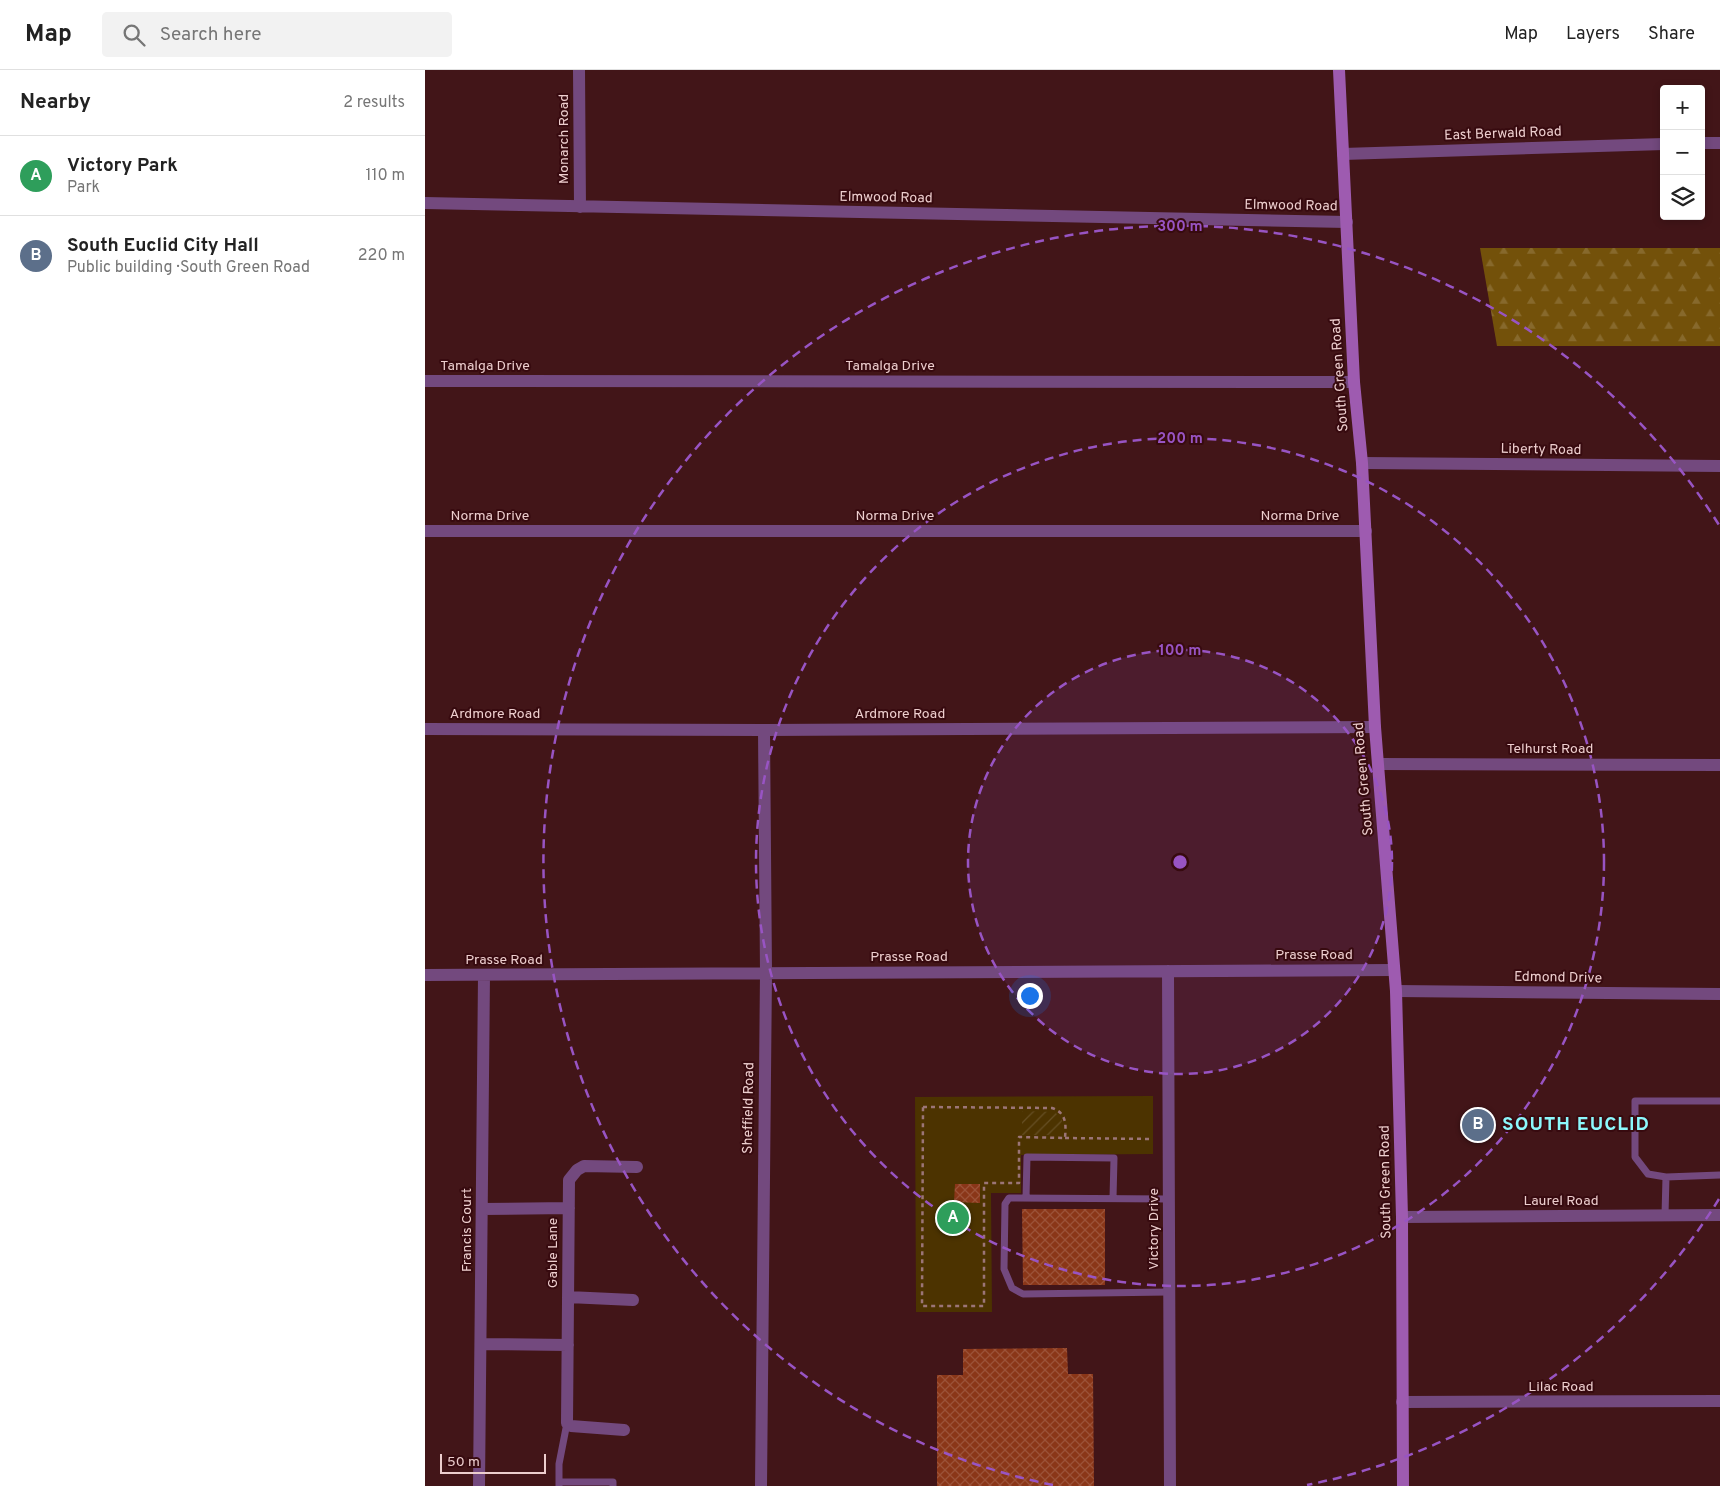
<!DOCTYPE html>
<html lang="en">
<head>
<meta charset="utf-8">
<style>
  :root { --surface:#fff; --page:#f2f2f2; --text:#222; --muted:#767676; --line:#e0e0e0; --accent:#2563eb }
  body { margin:0; font-family:Overpass,sans-serif; background:var(--page); color:var(--text) }
  .controls { position:absolute; right:15px; top:15px; display:grid; overflow:hidden; border-radius:5px; box-shadow:0 2px 8px #0003 }
  .controls button { width:45px; height:45px; display:grid; place-items:center; padding:0; border:0; border-bottom:1px solid var(--line); background:var(--surface); color:var(--text); font:25px sans-serif }
  .scale { position:absolute; left:15px; bottom:12px; width:106px; box-sizing:border-box; padding-left:5px; border:2px solid #edcece; border-top:0; font-size:14px; line-height:18px; white-space:nowrap; color:#edcece; -webkit-text-stroke:4px #370a0f; paint-order:stroke }
  .you { position:absolute; left:604px; top:925px; width:18px; height:18px; margin:-12px; border:4px solid #fff; border-radius:50%; background:#1a73e8; box-shadow:0 0 0 8px #1a73e833 }
  .badge { display:grid; place-items:center; width:32px; height:32px; border-radius:50%; background:var(--accent); color:#fff; font-size:16px; font-weight:700 }
  .pin { position:absolute; translate:-50% -50%; border:2px solid #fff; box-shadow:0 1px 5px #0006 }
  .list { margin:0; padding:0; list-style:none }
  h2 { display:flex; justify-content:space-between; align-items:center; height:65px; margin:0; padding:0 20px; font-size:21px }
  h2 small { font-size:16px; font-weight:400; color:var(--muted) }
  .list li { display:grid; grid-template-columns:32px 1fr auto; gap:15px; align-items:center; box-sizing:border-box; height:80px; padding:0 20px; border-top:1px solid var(--line) }
  .list b { display:block; font-size:19px; white-space:nowrap }
  .list p { margin:0; font-size:16px; white-space:nowrap; color:var(--muted) }
  .list em { font-size:16px; font-style:normal; color:var(--muted) }
  .icon { flex:none; width:28px; height:28px; fill:none; stroke:currentColor; stroke-width:2; stroke-linecap:round; stroke-linejoin:round }
  .map { position:relative; flex:none; width:1295px; height:1416px; overflow:hidden }
  header { display:flex; align-items:center; gap:30px; box-sizing:border-box; height:70px; padding:0 25px; background:var(--surface); border-bottom:1px solid var(--line) }
  header strong { font-size:24px }
  nav { display:flex; gap:28px; margin-inline-start:auto; font-size:18px }
  .search { width:350px; height:45px; background:var(--page); display:flex; align-items:center; gap:12px; box-sizing:border-box; padding:0 18px; border-radius:5px; color:var(--muted); font-size:19px }
  main { display:flex }
  aside { flex:1; background:var(--surface) }
  .map>svg:first-child { display:block }
  .forest { fill:url(#forest-firs) }
  .park { fill:#4c3300 }
  .garden { fill:url(#garden-furrows) }
  .building { fill:url(#building-cross-hatch) }
  .lines { fill:none; stroke-linecap:round; stroke-linejoin:round }
  .path { stroke:#9b7577; stroke-width:2.5; stroke-dasharray:4 4; stroke-linecap:butt }
  .service { stroke:#73497e; stroke-width:7 }
  .minor { stroke:#73497e; stroke-width:12 }
  .secondary { stroke:#9e5bb0; stroke-width:12 }
  .ring { fill:none; stroke:#9854c3; stroke-width:2.5; stroke-dasharray:9 6 }
  .labels { text-anchor:middle; dominant-baseline:central; stroke-width:4; stroke-linejoin:round; paint-order:stroke }
  .street-label { font-size:14px; fill:#edcece; stroke:#370a0f }
  .district-label { font-size:19px; font-weight:bold; letter-spacing:1px; fill:#8cf8fc; stroke:#370a0f }
  .centre { fill:#9854c3; stroke:#370a0f; stroke-width:2.5 }
  .ring-label { font-size:15px; text-anchor:middle; font-weight:bold; fill:#9854c3; stroke:#370a0f; stroke-width:4; stroke-linejoin:round; paint-order:stroke }
</style>
</head>
<body>
<header>
<strong>Map</strong>
<div class="search"><svg class="icon" aria-label="search" viewBox="0 0 24 24"><circle cx="10" cy="10" r="6"/><path d="M15 15l6 6"/></svg>Search here</div>
<nav><a>Map</a><a>Layers</a><a>Share</a></nav>
</header>
<main>
<aside>
<h2>Nearby<small>2 results</small></h2>
<ul class="list">
<li><span class="badge" style="background:#2e9e5b">A</span><div><b>Victory Park</b><p>Park</p></div><em>110 m</em></li>
<li><span class="badge" style="background:#5c6f8a">B</span><div><b>South Euclid City Hall</b><p>Public building · South Green Road</p></div><em>220 m</em></li>
</ul>
</aside>
<div class="map">
<svg width="1295" height="1416" viewBox="0 0 1295 1416">
  <defs>
    <pattern id="forest-firs" width="22" height="20" patternUnits="userSpaceOnUse" patternTransform="scale(1.25)"><rect width="22" height="20" fill="#73510a"/><path d="M5 1l3.5 6h-7zM16 11l3.5 6h-7z" fill="#87692c"/></pattern>
    <pattern id="garden-furrows" width="10" height="10" patternUnits="userSpaceOnUse" patternTransform="scale(1.25)"><rect width="10" height="10" fill="#4c3300"/><path d="M-1 1l2-2M0 10L10 0M9 11l2-2" fill="none" stroke="#664f24"/></pattern>
    <pattern id="building-cross-hatch" width="8" height="8" patternUnits="userSpaceOnUse" patternTransform="scale(1.25)"><rect width="8" height="8" fill="#8a3618"/><path d="M0 0l8 8M0 8l8-8" fill="none" stroke="#9b5238"/></pattern>
  </defs>
  <rect width="100%" height="100%" fill="#421518"/>
  <path class="forest" d="M1055,178h240v98h-223z"/>
  <path class="park" d="M728,1026v58l-132,1v38h-30l1,119h-76l-1,-215z"/>
  <path class="garden" d="M597,1041l33,1 7,8 -1,8 -4,7h-35z"/>
  <path class="building" d="M530,1114h25v19l-26,-1z
    M597,1139h83v76h-82z
    M642,1278l1,26h25l1,112h-157v-111h26v-26z"/>
  <g class="lines">
    <path class="path" d="M498,1037l129,1c15,5 14,17 13,30l-46,-1v46h-35v123h-62z
      M640,1068l88,1"/>
    <path class="service" d="M1241,1107l-18,-3 -13,-17v-56h85
      M601,1128l1,-41 87,1 -1,40
      M744,1129l-160,-1 -4,6 -1,65 8,19 11,6 146,-2
      M1240,1145l1,-38 54,-2
      M134,1412h54v4
      M134,1416v-22l8,-41"/>
    <path class="minor" d="M154,0l1,137
      M1276,73h19
      M918,84l321,-10
      M0,133l922,19
      M0,311l929,1
      M937,393l358,3
      M0,461h941
      M0,659l339,1 611,-3
      M954,694l341,1
      M743,901l2,515
      M0,905l968,-5
      M971,921l324,3
      M57,1139l87,-1
      M977,1147l318,-2
      M143,1227l65,3
      M56,1274l87,1
      M977,1332l318,-1
      M199,1360l-53,-4 -4,-3 2,-243 8,-10 7,-4 53,1
      M54,1416l5,-511
      M336,1416l5,-513 -2,-243"/>
    <path class="secondary" d="M914,0l15,312 8,81 13,264 21,264 6,226 1,269"/>
  </g>
  <circle cx="755" cy="792" r="212" fill="#9854c3" fill-opacity=".12"/>
  <g class="ring">
    <circle cx="755" cy="792" r="212"/>
    <circle cx="755" cy="792" r="424"/>
    <path d="M1294 1129A636 636 0 0 1 882 1415M628 1415A636 636 0 1 1 1294 455"/>
  </g>
  <g class="labels">
    <g class="street-label">
      <text transform="translate(1078 64) rotate(-2)">East Berwald Road</text>
      <text transform="translate(139 69) rotate(-90)">Monarch Road</text>
      <text transform="translate(461 128) rotate(1)">Elmwood Road</text>
      <text transform="translate(866 136) rotate(1)">Elmwood Road</text>
      <text x="60" y="296">Tamalga Drive</text>
      <text x="465" y="296">Tamalga Drive</text>
      <text transform="translate(915 305) rotate(-94)">South Green Road</text>
      <text transform="translate(1116 380) rotate(1)">Liberty Road</text>
      <text x="65" y="446">Norma Drive</text>
      <text x="470" y="446">Norma Drive</text>
      <text x="875" y="446">Norma Drive</text>
      <text x="70" y="644">Ardmore Road</text>
      <text x="475" y="644">Ardmore Road</text>
      <text x="1125" y="679">Telhurst Road</text>
      <text transform="translate(939 709) rotate(-95)">South Green Road</text>
      <text x="889" y="885">Prasse Road</text>
      <text x="484" y="887">Prasse Road</text>
      <text x="79" y="890">Prasse Road</text>
      <text transform="translate(1133 908) rotate(1)">Edmond Drive</text>
      <text transform="translate(324 1038) rotate(-89)">Sheffield Road</text>
      <text transform="translate(961 1112) rotate(-91)">South Green Road</text>
      <text x="1136" y="1131">Laurel Road</text>
      <text transform="translate(729 1159) rotate(-90)">Victory Drive</text>
      <text transform="translate(42 1160) rotate(-90)">Francis Court</text>
      <text transform="translate(128 1183) rotate(-90)">Gable Lane</text>
      <text x="1136" y="1317">Lilac Road</text>
    </g>
    <g class="district-label">
      <text x="1151" y="1055">SOUTH EUCLID</text>
    </g>
  </g>
  <circle cx="755" cy="792" r="8" class="centre"/>
  <g class="ring-label">
    <text x="755" y="161">300 m</text>
    <text x="755" y="373">200 m</text>
    <text x="755" y="585">100 m</text>
  </g>
</svg>
<div class="controls">
<button>+</button>
<button>−</button>
<button><svg class="icon" aria-label="layers" viewBox="0 0 24 24"><path d="M12 4l9 5-9 5-9-5zM3 14l9 5 9-5"/></svg></button>
</div>
<div class="scale">50 m</div>
<div class="you"></div>
<div class="pin badge" style="left:528px;top:1148px;background:#2e9e5b">A</div>
<div class="pin badge" style="left:1053px;top:1055px;background:#5c6f8a">B</div>
</div>
</main>
</body>
</html>
